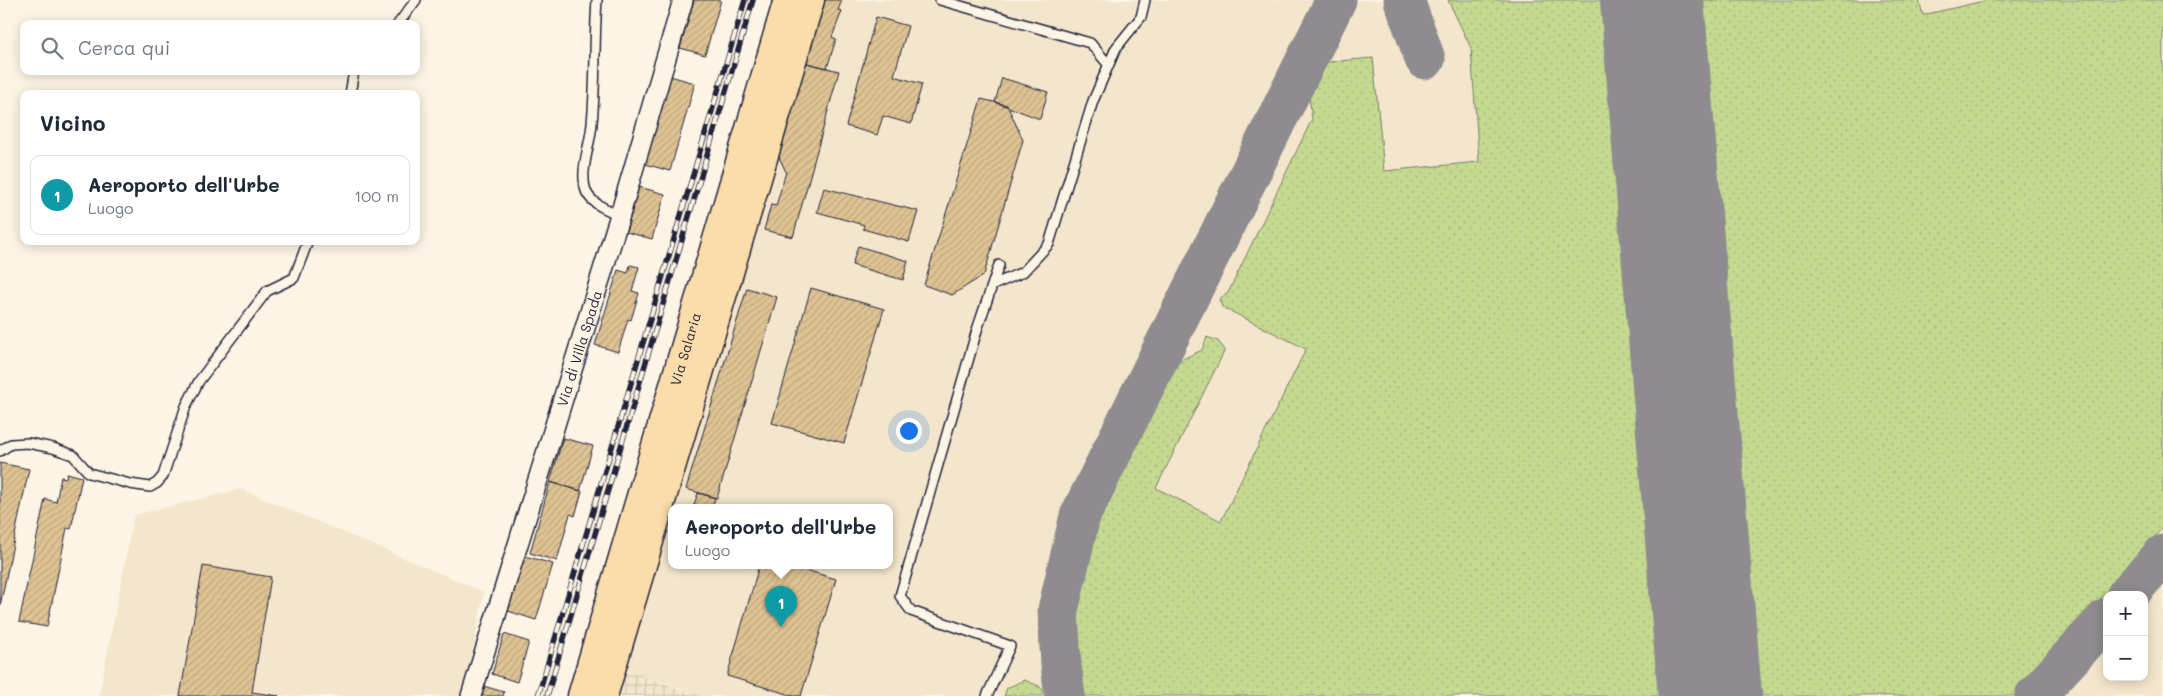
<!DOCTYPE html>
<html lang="it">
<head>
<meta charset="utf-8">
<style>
  :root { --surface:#fff; --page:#f6f6f7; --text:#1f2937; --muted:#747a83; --line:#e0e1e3; --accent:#d93025 }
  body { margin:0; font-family:Mali,sans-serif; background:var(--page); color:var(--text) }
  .controls { position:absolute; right:15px; bottom:15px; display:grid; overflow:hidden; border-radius:10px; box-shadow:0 2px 12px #0003 }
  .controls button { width:45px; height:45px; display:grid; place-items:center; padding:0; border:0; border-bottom:1px solid var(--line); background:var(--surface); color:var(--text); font:25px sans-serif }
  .you { position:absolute; left:908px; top:430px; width:18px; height:18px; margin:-12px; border:4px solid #fff; border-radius:50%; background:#1a73e8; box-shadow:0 0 0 8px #1a73e833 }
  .badge { display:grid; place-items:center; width:32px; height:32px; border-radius:50%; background:var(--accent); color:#fff; font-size:16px; font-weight:700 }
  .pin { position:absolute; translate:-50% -41px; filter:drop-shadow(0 1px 2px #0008) }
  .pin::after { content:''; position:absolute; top:26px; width:18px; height:15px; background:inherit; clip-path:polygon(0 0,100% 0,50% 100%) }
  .popup { position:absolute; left:668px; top:504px; width:225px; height:65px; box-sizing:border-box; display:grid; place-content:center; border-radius:10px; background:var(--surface); filter:drop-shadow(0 1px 4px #0005); font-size:16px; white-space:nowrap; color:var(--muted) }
  .popup b { font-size:19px; color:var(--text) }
  .popup::after { content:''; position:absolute; left:50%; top:100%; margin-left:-10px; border:10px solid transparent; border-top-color:var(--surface) }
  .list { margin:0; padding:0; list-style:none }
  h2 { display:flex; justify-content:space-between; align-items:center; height:65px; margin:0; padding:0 20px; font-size:21px }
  h2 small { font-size:16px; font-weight:400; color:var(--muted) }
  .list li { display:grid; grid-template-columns:32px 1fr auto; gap:15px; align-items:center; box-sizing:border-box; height:80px; margin:0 10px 10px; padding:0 10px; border:1px solid var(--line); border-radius:10px }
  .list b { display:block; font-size:19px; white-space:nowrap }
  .list p { margin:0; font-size:16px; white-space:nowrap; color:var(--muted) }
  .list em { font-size:16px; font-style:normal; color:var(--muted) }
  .icon { flex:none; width:28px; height:28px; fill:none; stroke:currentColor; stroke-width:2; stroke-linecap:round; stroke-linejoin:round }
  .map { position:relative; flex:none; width:2163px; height:696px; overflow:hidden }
  .search { position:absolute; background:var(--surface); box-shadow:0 2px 12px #0003; left:20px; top:20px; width:400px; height:55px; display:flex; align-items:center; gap:12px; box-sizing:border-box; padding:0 18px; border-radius:10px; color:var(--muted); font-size:19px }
  .panel { position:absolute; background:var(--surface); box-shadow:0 2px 12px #0003; left:20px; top:90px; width:400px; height:155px; border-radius:10px }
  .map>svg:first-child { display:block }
  .built { fill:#f3e6cc; fill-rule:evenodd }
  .industrial { fill:url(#industrial-grid) }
  .grass { fill:url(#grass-dots); stroke:#747e66 }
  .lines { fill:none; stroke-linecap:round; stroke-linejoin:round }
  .taxiway { stroke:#8f8c90; stroke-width:41 }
  .runway { stroke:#8f8c90; stroke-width:104 }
  .building { fill:url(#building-hatch); stroke:#22223b }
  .lane-casing { stroke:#22223b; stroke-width:12 }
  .street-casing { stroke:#22223b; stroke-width:22 }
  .primary-casing { stroke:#22223b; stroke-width:31 }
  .lane { stroke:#fcf5e5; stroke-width:9 }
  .street { stroke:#fcf5e5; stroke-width:19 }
  .primary { stroke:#fbddab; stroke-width:28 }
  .rail-casing { stroke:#22223b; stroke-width:5.5 }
  .rail { stroke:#fcf5e5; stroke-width:4; stroke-dasharray:11; stroke-linecap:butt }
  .labels { text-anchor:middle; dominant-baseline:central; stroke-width:5; stroke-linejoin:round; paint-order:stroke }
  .street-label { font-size:14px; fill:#22223b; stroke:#fcf5e5 }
</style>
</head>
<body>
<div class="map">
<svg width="2163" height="696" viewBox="0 0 2163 696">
  <defs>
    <pattern id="industrial-grid" width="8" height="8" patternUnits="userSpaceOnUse" patternTransform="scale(1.25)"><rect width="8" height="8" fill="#f3e6cc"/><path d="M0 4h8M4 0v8" fill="none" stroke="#d0c5b0"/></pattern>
    <pattern id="grass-dots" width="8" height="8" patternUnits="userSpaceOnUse" patternTransform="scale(1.25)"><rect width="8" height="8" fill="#c5da90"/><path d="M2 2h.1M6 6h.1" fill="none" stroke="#a9bb7d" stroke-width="1.8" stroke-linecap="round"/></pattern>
    <pattern id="building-hatch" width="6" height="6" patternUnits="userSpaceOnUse" patternTransform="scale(1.25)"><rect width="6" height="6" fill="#dec393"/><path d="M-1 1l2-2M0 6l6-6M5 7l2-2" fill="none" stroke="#bea780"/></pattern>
  </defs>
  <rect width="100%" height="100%" fill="#fcf5e5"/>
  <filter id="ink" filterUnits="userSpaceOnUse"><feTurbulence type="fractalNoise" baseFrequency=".02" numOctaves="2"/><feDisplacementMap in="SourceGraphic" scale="10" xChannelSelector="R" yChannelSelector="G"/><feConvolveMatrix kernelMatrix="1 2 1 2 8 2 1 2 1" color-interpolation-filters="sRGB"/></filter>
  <g filter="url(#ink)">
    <path class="built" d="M822,0h1341v696h-1461l-80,-28zM672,508h218v58h-218zM2107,595h37v82h-37z
      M241,489l243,103 -20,104h-365l35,-181z"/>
    <path class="industrial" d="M622,668l55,20 25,8h-87z"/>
    <path class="grass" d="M1448,0h170l58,696h-596l-6,-70 10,-56 17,-58 73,-149 28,-13 5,-13 11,4 7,9 -69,138 65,33 85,-172 -84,-42 -3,-8 9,-6 84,-174 -4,-30 19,-27 46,-4 11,113 95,-9 -8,-114z
      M1692,0h227l4,15 65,-15h175v527l-148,169h-264z
      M1024,680l15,6 9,10h-44l3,-8z"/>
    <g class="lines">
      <path class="taxiway" d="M1404,0l21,59
        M2127,595l36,-40
        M1065,696l-4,-31 -3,-55 22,-94 256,-516
        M2035,696l72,-78"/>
      <path class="runway" d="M1652,0l58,696"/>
    </g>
    <path class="building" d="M694,0h27l-16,55 -25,-7z
      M825,0h17l-4,10 4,1 -10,26 4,2 -9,29 -21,-5z
      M876,17l32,9 -14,50 28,8 -11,40 -28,-8 -6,19 -31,-9z
      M803,62l36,9 -46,166 -29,-7 7,-25 5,1 10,-34 -7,-15z
      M670,76l25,7 -25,88 -25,-7z
      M1002,78l46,14 -8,27 -45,-17z
      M981,99l26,6 16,35 -39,135 -32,20 -28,-10z
      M639,187l26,7 -13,45 -26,-7z
      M824,188l94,23 -9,31 -46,-13 1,-4 -47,-13z
      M858,246l50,15 -5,19 -51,-15z
      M630,265l9,2 -7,24 7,2 -8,27 -3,-1 -10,33 -23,-7 23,-75 10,3z
      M747,288l30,9 -60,201 -31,-9z
      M811,288l73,21 -40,134 -72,-20z
      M563,438l30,8 -13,45 -30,-9z
      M0,463l29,6 -29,137z
      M67,473l15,4 -11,52 -4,-1 -20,99 -28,-5 26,-123 11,3 5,-25 5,1z
      M550,482l32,9 -7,25 -5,-2 -13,47 -27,-8z
      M698,493l17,5 -3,10h-19z
      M525,556l28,8 -17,56 -28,-9z
      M203,566l68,11 -19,115 27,4h-99z
      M759,566h33l44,13 -35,117h-7l-67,-20z
      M504,634l25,8 -12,40 -25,-8z
      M483,686l21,6 -1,4h-23z"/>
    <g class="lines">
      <defs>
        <path id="lane" d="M597,0c-3,41 -1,82 -5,123 -1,20 -13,48 -6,68 5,13 22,19 34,24
          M940,0l150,43 18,21
          M398,24l18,-24
          M350,94l4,-23
          M993,285l30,-13 26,-28 44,-143 23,-53 25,-31 4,-17
          M0,451l11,-7 17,-1 25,5 20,7 16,18 41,11 20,3 7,-4 6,-7 23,-70 13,-25 68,-90 27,-13 14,-37
          M987,696l23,-50 -99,-35 -11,-15 77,-266 22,-65"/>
        <g id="street">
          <path id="s1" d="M471,696l149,-481 63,-215"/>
        </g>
        <g id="primary">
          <path id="s2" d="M582,696l206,-696"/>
          <path d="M603,696l207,-696"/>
        </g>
      </defs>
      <use href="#lane" class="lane-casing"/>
      <use href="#street" class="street-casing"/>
      <use href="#primary" class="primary-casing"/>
      <use href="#lane" class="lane"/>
      <use href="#street" class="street"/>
      <use href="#primary" class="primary"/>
      <defs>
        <path id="rail" d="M538,696l207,-696
          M547,696l206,-696"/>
      </defs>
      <use href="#rail" class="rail-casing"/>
      <use href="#rail" class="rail"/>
    </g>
  </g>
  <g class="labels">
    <g class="street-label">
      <text stroke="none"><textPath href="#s1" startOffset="364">Via di Villa Spada</textPath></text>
      <text stroke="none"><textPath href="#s2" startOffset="362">Via Salaria</textPath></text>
    </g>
  </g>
</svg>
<div class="controls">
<button>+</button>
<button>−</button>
</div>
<div class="you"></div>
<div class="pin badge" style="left:781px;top:627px;background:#0f9aa8">1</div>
<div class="popup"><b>Aeroporto dell'Urbe</b>Luogo</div>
<div class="search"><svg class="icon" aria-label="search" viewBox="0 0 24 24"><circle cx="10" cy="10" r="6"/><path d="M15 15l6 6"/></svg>Cerca qui</div>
<section class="panel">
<h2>Vicino<small></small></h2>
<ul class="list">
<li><span class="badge" style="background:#0f9aa8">1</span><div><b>Aeroporto dell'Urbe</b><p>Luogo</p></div><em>100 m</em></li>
</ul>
</section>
</div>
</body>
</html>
